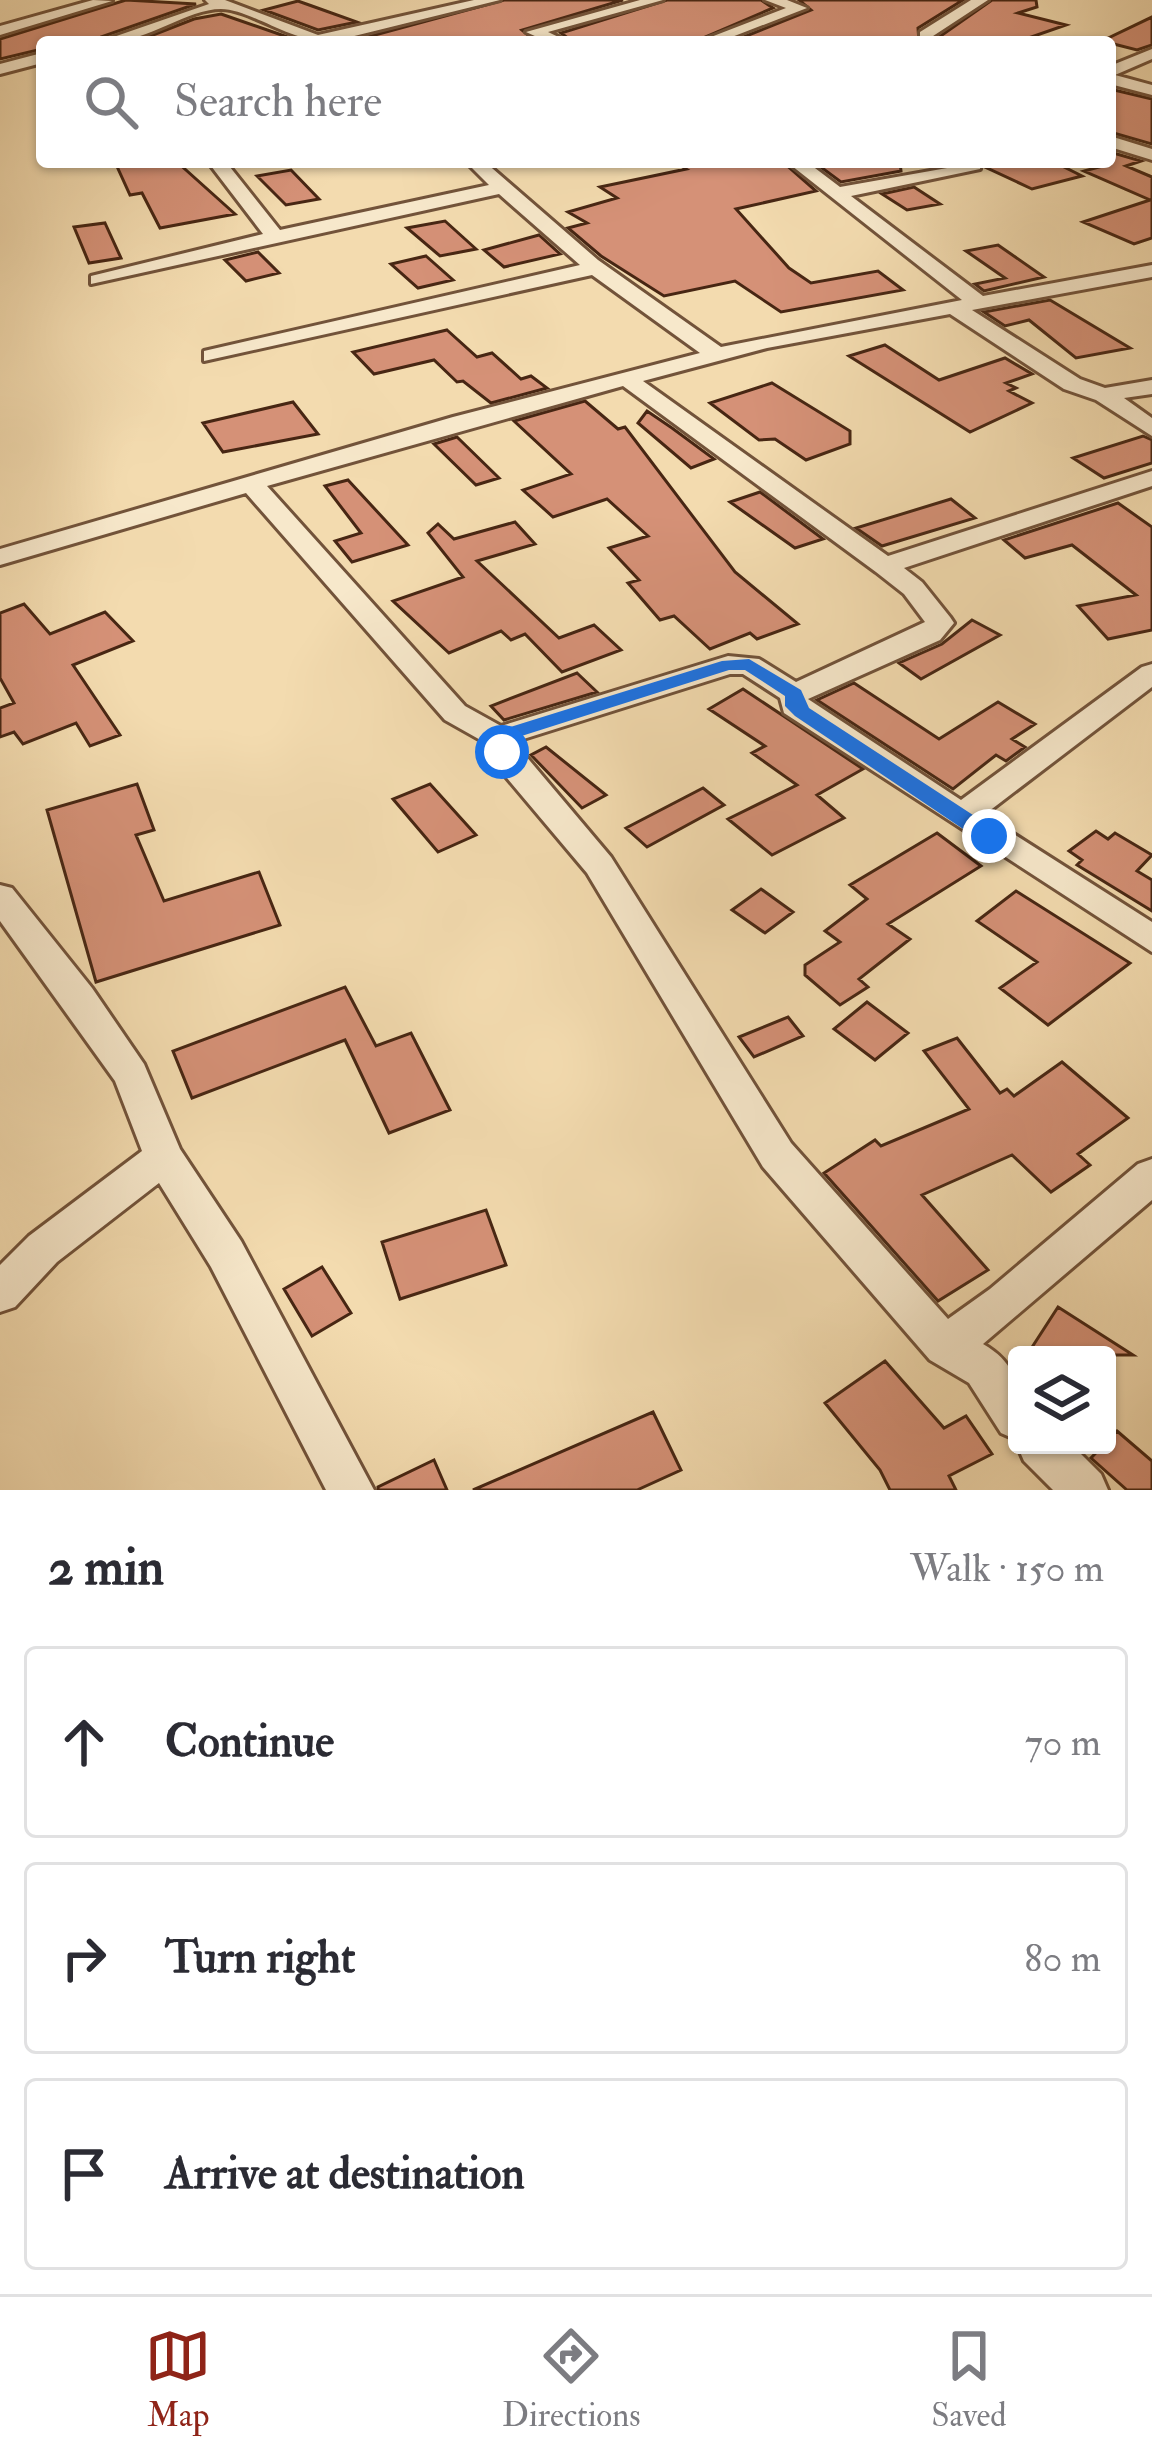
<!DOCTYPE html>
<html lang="en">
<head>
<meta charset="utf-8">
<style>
  :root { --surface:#fff; --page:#f7f7f7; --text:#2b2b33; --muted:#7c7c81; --line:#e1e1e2; --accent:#8f2418 }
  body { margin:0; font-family:"IM FELL Double Pica",serif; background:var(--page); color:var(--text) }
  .controls { position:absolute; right:36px; bottom:36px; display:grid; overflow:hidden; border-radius:12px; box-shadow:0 3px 9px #0004 }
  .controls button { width:108px; height:108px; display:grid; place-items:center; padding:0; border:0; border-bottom:3px solid var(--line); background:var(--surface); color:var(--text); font:60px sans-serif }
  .stop { position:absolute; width:36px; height:36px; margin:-27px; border:9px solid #1a73e8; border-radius:50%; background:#fff }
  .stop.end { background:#1a73e8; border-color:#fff; box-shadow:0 3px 12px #0008 }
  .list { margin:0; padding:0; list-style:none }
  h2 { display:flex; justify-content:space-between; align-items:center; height:156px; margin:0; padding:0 48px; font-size:51px }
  h2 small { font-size:39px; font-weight:400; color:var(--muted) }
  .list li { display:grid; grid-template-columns:78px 1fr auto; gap:36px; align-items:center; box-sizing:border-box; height:192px; margin:0 24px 24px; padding:0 24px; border:3px solid var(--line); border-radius:12px }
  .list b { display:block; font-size:45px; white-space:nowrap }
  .list em { font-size:39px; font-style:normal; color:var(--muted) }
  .icon { flex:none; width:66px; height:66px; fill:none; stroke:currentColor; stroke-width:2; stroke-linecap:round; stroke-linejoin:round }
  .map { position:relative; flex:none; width:1152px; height:1490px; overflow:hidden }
  .search { position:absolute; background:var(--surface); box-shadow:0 3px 9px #0004; left:36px; right:36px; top:36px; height:132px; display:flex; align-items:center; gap:30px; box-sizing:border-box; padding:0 42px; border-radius:12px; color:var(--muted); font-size:45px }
  .sheet { height:804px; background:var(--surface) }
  nav { display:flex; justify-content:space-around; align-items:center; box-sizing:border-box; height:168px; border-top:3px solid var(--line); background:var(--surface); font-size:33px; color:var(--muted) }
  nav a { display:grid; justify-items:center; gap:6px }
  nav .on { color:var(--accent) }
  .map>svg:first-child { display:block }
  .building { fill:#d59177; stroke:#472613; stroke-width:3 }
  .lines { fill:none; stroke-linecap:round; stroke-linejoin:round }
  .street-casing { stroke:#72533a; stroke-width:6 }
  .street { fill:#f7e8cb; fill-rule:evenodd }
  .route { fill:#1a73e8 }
</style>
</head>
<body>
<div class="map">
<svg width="1152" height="1490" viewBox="0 0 1152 1490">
  <rect width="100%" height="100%" fill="#f3dbaf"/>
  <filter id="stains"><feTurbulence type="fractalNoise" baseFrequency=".00167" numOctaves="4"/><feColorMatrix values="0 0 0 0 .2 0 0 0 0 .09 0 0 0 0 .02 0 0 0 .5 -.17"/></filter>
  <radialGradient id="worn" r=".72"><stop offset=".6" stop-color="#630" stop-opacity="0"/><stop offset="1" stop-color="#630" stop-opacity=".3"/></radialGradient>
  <path class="building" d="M126,0l70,4 -95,33 -3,5h-56v7l-42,10v-20z
    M504,0h119l-101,30 15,12h-188z
    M667,0h94l12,8 -79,34h-121l-12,-9z
    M799,0h164l-45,28 1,14h-188l80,-32z
    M992,0h44l1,7 -19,6 48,12 -49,17h-85z
    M298,1l14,5 45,16 -39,8 -54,-20z
    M221,14l78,27 -164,1 59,-23z
    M1152,17v28l-15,5 -35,-9z
    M1110,89l42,10v45l-42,-12z
    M1110,152l31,9 -15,5 26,11v61l-18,6 -51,-22 67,-22 -66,-29 26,-7z
    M115,162h62l58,52 -75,14 -18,-35 -12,2z
    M673,162h110l33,29 -80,18 53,59 22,15 67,-12 25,19 -122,22 -46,-31 -71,15 -63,-40 -33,-28 19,-5 -19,-11 49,-14 -17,-11 86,-18z
    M814,162h86l1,9 -60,11z
    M985,162h69l28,14 -50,13 -47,-22z
    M291,170l28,29 -33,6 -29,-29z
    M914,187l26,17 -33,6 -25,-16z
    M445,221l31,28 -36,7 -33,-28z
    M105,223l16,35 -32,5 -15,-36z
    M539,235l21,19 -56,13 -20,-17z
    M998,245l46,32 -60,14 -9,-7 30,-6 -39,-27z
    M258,252l21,21 -33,8 -21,-21z
    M426,256l27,24 -35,8 -27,-24z
    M1050,300l80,48 -54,10 -47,-38 -24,6 -21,-14z
    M447,330l30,27 15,-4 29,26 10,-3 16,12 -56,15 -28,-22 -6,1 -23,-22 -60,14 -21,-22z
    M885,345l54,35 66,-22 27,16 -26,9 10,5 -7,3 23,12 -62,29 -121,-76z
    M772,383l78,48v13l-44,16 -31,-21 -16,1 -49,-37z
    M585,401l33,28 7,-2 110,145 63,52 -41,15 -7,-6 -40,16 -36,-33 -14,4 -32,-37 11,-3 -30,-32 39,-12 -41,-37 -54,18 -30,-27 48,-16 -57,-53z
    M293,402l25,32 -95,18 -20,-29z
    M647,411l25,17 42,31 -23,9 -53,-45z
    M1143,436l9,4v23l-48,15 -31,-20z
    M457,437l42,41 -23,7 -42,-41z
    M348,480l60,65 -56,17 -17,-21 26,-8 -36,-47z
    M760,492l63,47 -28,9 -65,-46z
    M951,499l24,19 -93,28 -26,-18z
    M1118,503l34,24v103l-44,9 -30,-33 58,-11 -64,-50 -47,13 -21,-18z
    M515,522l20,22 -58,17 82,77 35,-13 27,25 -59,22 -37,-38 -14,6 -10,-9 -52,22 -56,-52 70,-24 -35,-44 10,-9 16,15z
    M24,604l26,30 55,-22 28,29 -60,24 47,70 -30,11 -14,-23 -53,21 -9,-12 -14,5v-29l14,-5 -14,-25v-65z
    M972,620l28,15 -79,44 -22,-16 43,-19z
    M577,673l20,19 -93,28 -13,-14z
    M854,683l85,56 59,-37 37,22 -23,15 13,8 -19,14 -10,-6 -43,34 -136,-89z
    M743,689l120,80 -46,26 27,23 -72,37 -44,-36 69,-34 -45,-32 13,-7 -56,-37z
    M546,747l60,48 -24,13 -51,-53z
    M137,784l17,46 -18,5 28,66 95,-29 21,53 -184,57 -49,-172z
    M430,784l46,51 -38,17 -45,-53z
    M703,788l21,17 -77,42 -21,-19z
    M1096,831l12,8 7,-6 37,22 -15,16 15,9v31l-75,-46 5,-5 -13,-9z
    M937,833l44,33 -93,58 22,15 -51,40 9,8 -28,18 -35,-30v-10l35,-23 -15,-11 42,-32 -17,-14z
    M761,889l32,23 -28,21 -33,-23z
    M1016,891l114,72 -82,62 -48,-37 37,-26 -60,-41z
    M345,987l31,59 35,-13 39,77 -61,23 -44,-93 -153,58 -19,-47z
    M867,1002l41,31 -33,27 -41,-31z
    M788,1017l15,19 -49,21 -15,-20z
    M957,1038l43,55 7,-4 7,7 48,-34 66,56 -50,36 12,11 -39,27 -39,-37 -90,40 66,75 -50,31 -114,-128 51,-33 6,6 88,-37 -45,-58z
    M486,1210l20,55 -106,34 -18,-57z
    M322,1267l29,46 -39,23 -28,-47z
    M1058,1307l75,48h-106z
    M885,1361l59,67 22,-12 26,38 -43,22 7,14h-66l-10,-20 -55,-67z
    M653,1412l28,58 -44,20h-164z
    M1117,1431l35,30v29h-25l-36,-32z
    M434,1460l13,30h-69v-3z"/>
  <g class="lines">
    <defs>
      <path id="street" d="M93,0l19,1 -112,34v-9z
        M205,0h20l93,35 156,-35h26l-170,42c-40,0 -80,-33 -109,-33 -36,0 -78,37 -119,32l107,-37z
        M640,0h23l-115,32 21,10h-21l-22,-10z
        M765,0h22l20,8 -88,34h-21l88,-34z
        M971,0h17l-58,38h-10v-6z
        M1152,49v10l-37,16 37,10v10l-42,-11v-18z
        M42,53v10l-42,11v-10z
        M1110,136l42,13v11l-42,-13z
        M208,162h18l54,68 209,-45 -23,-23h19l113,98 123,87 241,-47 -175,-138h20l33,25 141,-25 -1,7 -129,27 132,100 169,-31v12l-180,33 108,69 25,9 47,-8v14l-28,4 28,20v18l-56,-36 -32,-11 -114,-75 -183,34 -124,33 245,175 264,-85v15l-248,82 18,14 28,35 4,6 -14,17 -132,59 153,101 181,-133 10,-3v23l-168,128 168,107v30l-368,-239 -4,-15 -37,-24h-13l-216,68 97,115 180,286 157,176 42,-30 148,-125 14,-5v41l-169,144c42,24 34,53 34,96l-16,-7 -32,-50 -39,-23 -167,-193 -176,-294 -96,-114 -7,-17 -39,-22 -199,-227 -246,72v-16l453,-132 247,-64 -108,-78 -388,86v-10l376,-86 -81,-71 -408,90v-8l172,-42zM623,386l253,186 28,22 21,28 -129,60 -37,-23 -31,-3 -227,70 -36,-20 -198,-220z
        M0,885l12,3 80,100 52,76 36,85 61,92 133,249h-48l-115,-223 -52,-84 -102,79 -42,45 -15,5v-47l29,-29 113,-85 -27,-70 -115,-160z
        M1017,1445h55l29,29 7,16h-55l-29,-29z"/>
    </defs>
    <use href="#street" class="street-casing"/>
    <use href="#street" class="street"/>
  </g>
  <path class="route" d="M749,659l52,31 8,18 187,122v11h-15l-186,-125 -10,-10v-10l-40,-26h-16l-220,70v16h-14l-4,-23 231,-72z"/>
  <rect width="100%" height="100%" filter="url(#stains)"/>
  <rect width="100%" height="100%" fill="url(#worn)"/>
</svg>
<div class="controls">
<button><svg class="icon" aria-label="layers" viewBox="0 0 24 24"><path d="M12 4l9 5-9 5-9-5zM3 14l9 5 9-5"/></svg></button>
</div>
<div class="stop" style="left:502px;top:752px"></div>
<div class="stop end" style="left:989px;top:836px"></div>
<div class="search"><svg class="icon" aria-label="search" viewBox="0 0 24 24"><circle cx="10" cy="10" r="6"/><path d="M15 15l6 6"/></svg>Search here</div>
</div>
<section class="sheet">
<h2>2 min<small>Walk · 150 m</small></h2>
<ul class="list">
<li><svg class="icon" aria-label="ahead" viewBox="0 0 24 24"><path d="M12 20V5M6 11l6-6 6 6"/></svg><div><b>Continue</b></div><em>70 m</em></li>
<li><svg class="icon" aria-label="right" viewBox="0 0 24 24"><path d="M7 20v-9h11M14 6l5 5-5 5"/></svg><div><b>Turn right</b></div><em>80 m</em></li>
<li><svg class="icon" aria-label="arrive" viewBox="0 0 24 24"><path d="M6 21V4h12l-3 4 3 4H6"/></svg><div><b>Arrive at destination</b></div></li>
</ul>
</section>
<nav>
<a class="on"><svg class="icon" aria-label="map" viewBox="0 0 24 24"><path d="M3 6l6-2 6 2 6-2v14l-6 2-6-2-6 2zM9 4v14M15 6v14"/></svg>Map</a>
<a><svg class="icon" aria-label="directions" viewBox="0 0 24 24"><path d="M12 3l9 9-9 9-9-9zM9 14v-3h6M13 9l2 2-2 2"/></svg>Directions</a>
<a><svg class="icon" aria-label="saved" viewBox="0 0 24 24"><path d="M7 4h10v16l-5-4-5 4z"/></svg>Saved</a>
</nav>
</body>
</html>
